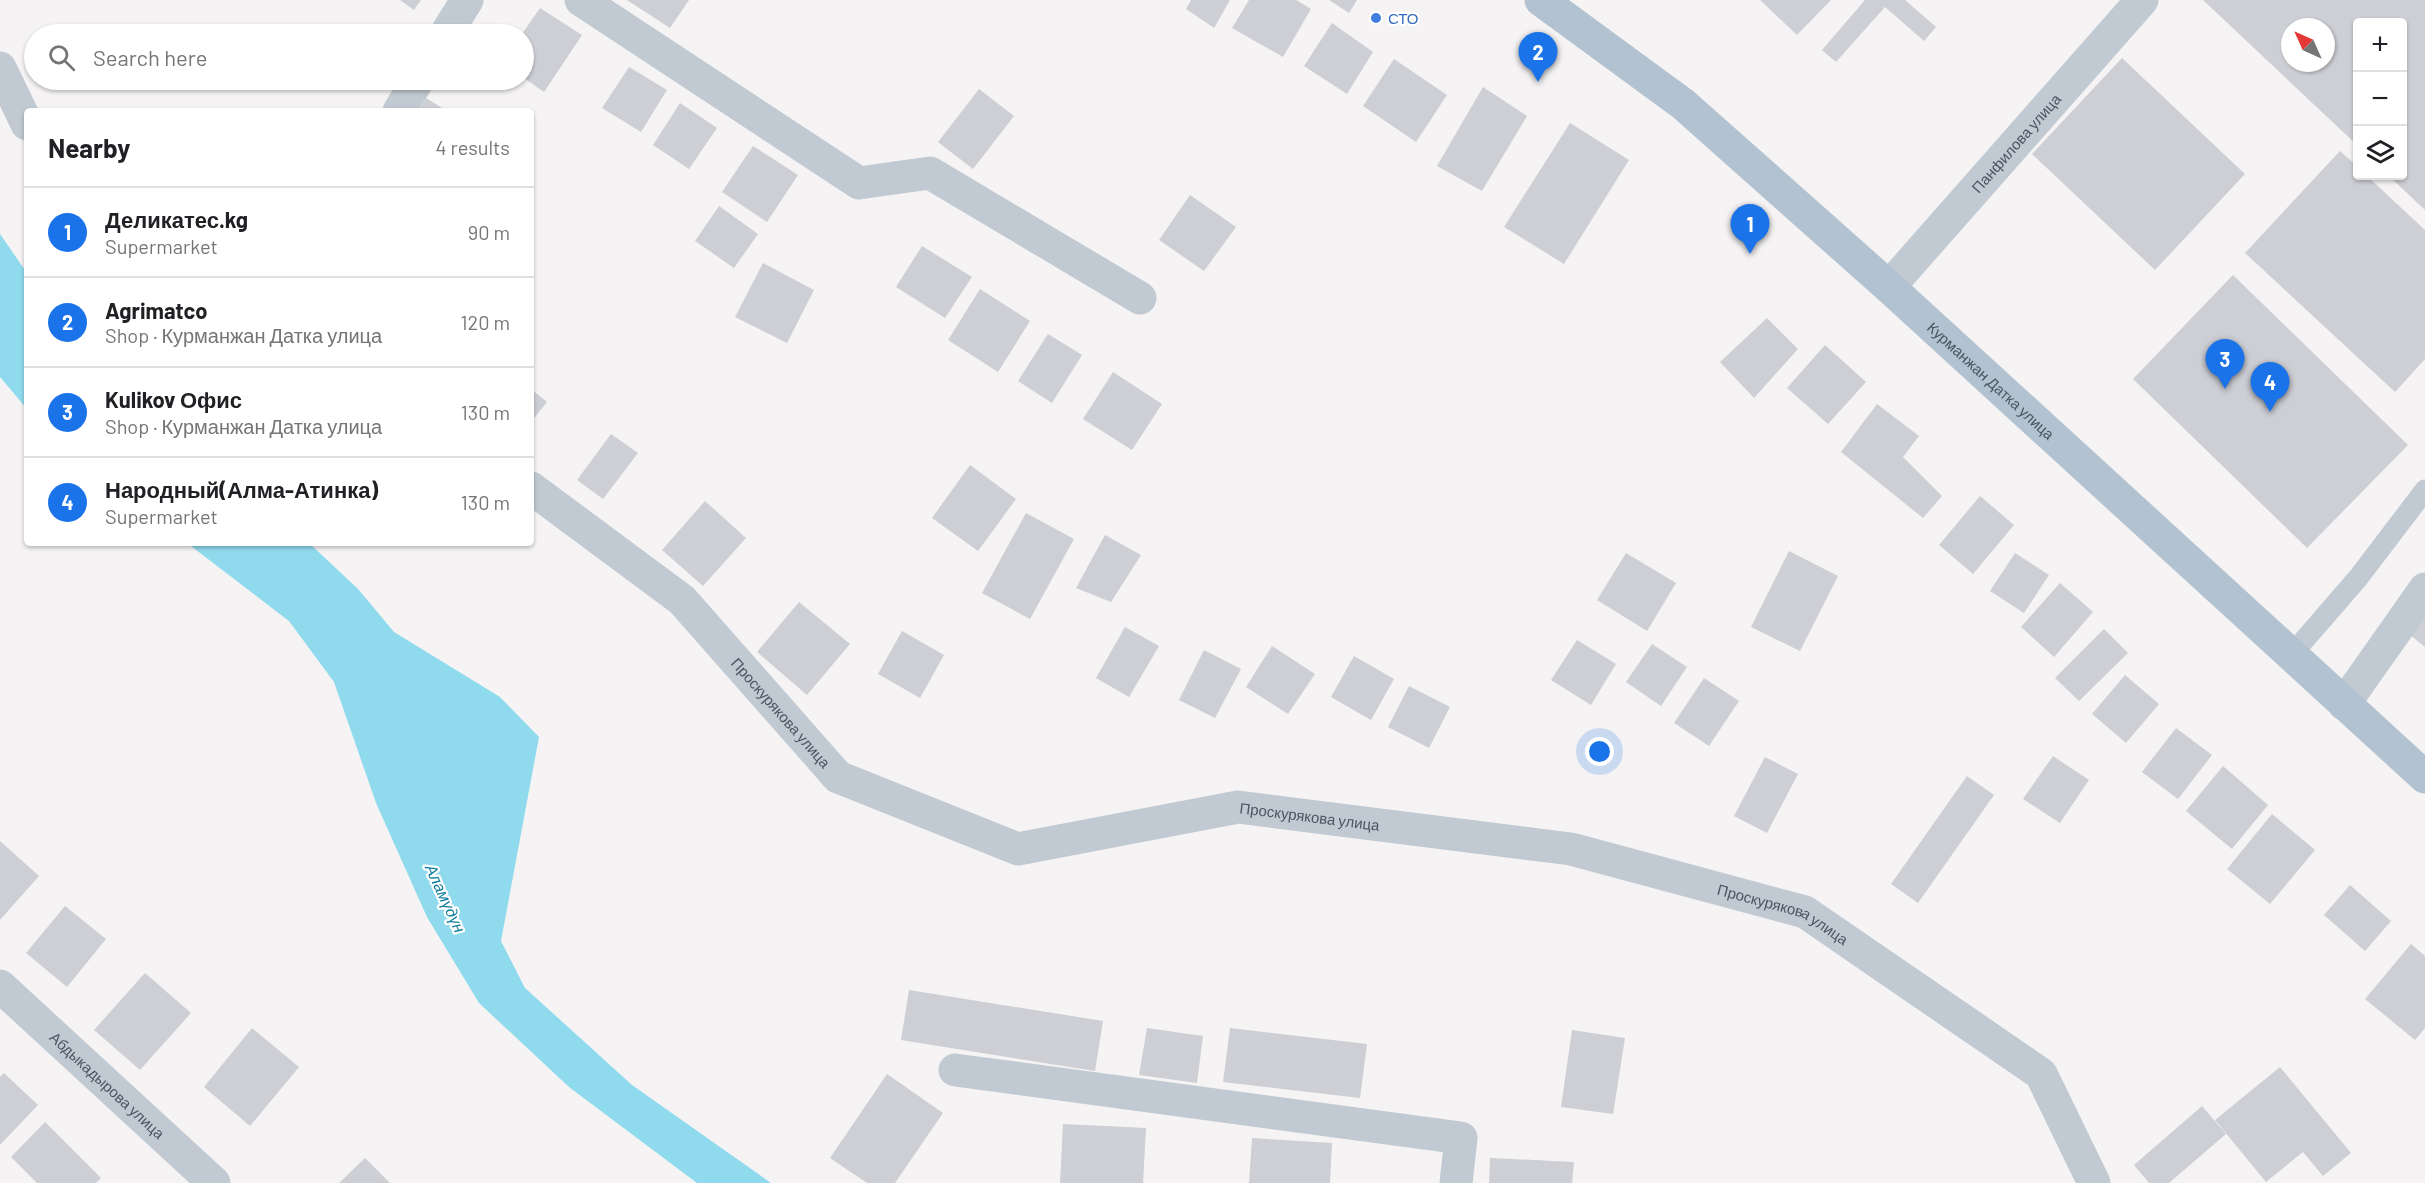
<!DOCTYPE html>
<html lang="en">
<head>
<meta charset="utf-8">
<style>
  :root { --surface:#fff; --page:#f6f6f6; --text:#202124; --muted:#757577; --line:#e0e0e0; --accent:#1a73e8 }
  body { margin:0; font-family:Barlow,sans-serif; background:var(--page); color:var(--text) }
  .controls { position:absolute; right:18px; top:18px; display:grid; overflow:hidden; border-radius:6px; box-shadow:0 2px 4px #0004 }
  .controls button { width:54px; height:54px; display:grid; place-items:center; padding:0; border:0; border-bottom:2px solid var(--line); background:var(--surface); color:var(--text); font:30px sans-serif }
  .compass { position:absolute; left:2281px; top:18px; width:54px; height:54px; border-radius:50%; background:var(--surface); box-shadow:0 2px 4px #0004; rotate:315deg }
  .you { position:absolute; left:1600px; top:752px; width:21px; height:21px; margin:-15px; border:4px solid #fff; border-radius:50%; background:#1a73e8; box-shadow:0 0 0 9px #1a73e833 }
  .badge { display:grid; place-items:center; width:39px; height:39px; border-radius:50%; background:var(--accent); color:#fff; font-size:20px; font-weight:700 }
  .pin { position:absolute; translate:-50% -50px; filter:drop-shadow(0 2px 3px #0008) }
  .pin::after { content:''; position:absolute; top:32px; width:21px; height:18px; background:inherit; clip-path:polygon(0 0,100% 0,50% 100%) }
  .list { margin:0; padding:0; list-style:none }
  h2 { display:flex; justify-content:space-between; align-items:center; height:78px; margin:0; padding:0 24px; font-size:26px }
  h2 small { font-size:20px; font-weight:400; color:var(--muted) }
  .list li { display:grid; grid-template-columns:39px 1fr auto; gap:18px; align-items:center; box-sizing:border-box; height:90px; padding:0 24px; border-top:2px solid var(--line) }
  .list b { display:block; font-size:22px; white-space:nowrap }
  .list p { margin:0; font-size:20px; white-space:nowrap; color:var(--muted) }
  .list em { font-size:20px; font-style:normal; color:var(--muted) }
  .icon { flex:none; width:33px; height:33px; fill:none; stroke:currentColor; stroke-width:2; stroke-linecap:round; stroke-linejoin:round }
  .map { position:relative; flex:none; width:2425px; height:1183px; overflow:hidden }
  .search { position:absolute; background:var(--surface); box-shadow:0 2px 4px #0004; left:24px; top:24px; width:510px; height:66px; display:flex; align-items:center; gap:15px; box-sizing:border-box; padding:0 21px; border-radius:33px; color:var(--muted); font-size:22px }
  .panel { position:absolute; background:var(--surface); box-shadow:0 2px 4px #0004; left:24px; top:108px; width:510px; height:438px; border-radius:6px }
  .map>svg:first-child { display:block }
  .water { fill:#90daee }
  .building { fill:#cdcfd5; fill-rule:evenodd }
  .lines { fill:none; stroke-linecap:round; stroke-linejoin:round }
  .service { stroke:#c1cad2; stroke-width:21 }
  .minor { stroke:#c1cad2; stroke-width:33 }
  .primary { stroke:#b3c2d1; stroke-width:33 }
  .shop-dot { fill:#3f7fe0; stroke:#fff; stroke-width:2 }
  .labels { text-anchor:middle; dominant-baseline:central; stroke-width:4.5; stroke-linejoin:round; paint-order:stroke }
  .shop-label { font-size:15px; fill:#366cbe; stroke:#fff; text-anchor:start }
  .street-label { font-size:15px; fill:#4a5661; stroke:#fff }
  .water-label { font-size:16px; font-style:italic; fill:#0c7c9b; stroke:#fff }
</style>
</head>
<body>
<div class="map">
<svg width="2425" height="1183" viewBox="0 0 2425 1183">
  <rect width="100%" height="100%" fill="#f5f3f3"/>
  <path class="water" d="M0,234l27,39v136l-27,-32z
    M187,543h122l49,46 36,43 106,65 39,40 -38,204 24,47 107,97 139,98h-74l-128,-96 -90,-84 -52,-86 -51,-114 -42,-121 -45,-61z"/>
  <path class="building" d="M400,0h21l-7,10z
    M627,0h62l-19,28z
    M1191,0h39l-16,28 -28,-19z
    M1249,0h47l15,9 -28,48 -51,-29z
    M1329,0h28l-8,13z
    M1760,0h71l-34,35z
    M1865,0h40l31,27 -12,14 -39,-34 -49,55 -14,-12z
    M2203,0h222v210l-36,-34h13v-154h-44v124zM2290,27h36v36h-36z
    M540,8l42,27 -38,57 -20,-14 -2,-44z
    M1332,23l41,29 -26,42 -43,-28z
    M2122,58l123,116 -90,96 -123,-116z
    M1394,59l53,36 -31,47 -53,-36z
    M629,67l38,23 -26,42 -39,-24z
    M1483,87l44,29 -45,75 -45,-25z
    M979,89l35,27 -41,53 -35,-27z
    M426,98l21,13h-28z
    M680,103l37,25 -28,41 -36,-24z
    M1570,123l59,37 -65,104 -60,-37z
    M753,146l45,29 -31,47 -45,-30z
    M2340,151l18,16v9h9l58,54v129l-30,33 -150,-139z
    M1190,195l46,32 -32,44 -45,-31z
    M719,206l39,28 -24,34 -39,-27z
    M922,246l50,31 -27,41 -49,-31z
    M763,263l51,27 -27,53 -52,-26z
    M2233,275l175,170 -101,103 -174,-169z
    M980,289l50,32 -32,51 -50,-32z
    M1767,318l31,31 -44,49 -34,-36z
    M1048,334l34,21 -30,48 -34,-22z
    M1825,345l41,37 -38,42 -41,-36z
    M1113,372l49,32 -30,46 -49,-31z
    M531,389l16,13 -16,20z
    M1877,404l42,32 -16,21 39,39 -19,22 -82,-66z
    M611,434l27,19 -35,46 -26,-19z
    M970,465l46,34 -38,52 -46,-33z
    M1980,496l34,29 -41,49 -34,-29z
    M705,501l41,37 -43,48 -41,-36z
    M1026,513l48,26 -44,80 -48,-26z
    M1105,535l36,20 -30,47 -35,-14z
    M1789,551l49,25 -38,75 -49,-24z
    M1626,553l50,30 -29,48 -50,-31z
    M2015,553l34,22 -25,38 -34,-22z
    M2060,583l33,29 -39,45 -33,-30z
    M799,602l51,42 -43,51 -50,-43z
    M2425,615v32l-15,-12z
    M1125,627l34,19 -30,51 -33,-19z
    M2104,629l24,24 -49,48 -24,-23z
    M902,631l42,24 -24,43 -42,-24z
    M1577,640l39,24 -25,41 -40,-25z
    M1652,644l35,23 -26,39 -35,-24z
    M1272,646l43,28 -27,40 -42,-27z
    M1204,650l37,19 -26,49 -36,-18z
    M1354,656l40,23 -23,41 -40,-23z
    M2125,675l34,29 -33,39 -34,-29z
    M1704,678l35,23 -30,45 -35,-23z
    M1409,686l41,21 -21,41 -41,-21z
    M2176,728l36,27 -34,44 -36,-27z
    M2053,756l36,24 -29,43 -37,-24z
    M1765,757l33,17 -31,59 -33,-17z
    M2223,766l45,39 -36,44 -46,-38z
    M1967,776l27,19 -76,108 -27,-19z
    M2272,814l43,36 -45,54 -43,-35z
    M0,841l39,35 -39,44z
    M2350,885l41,36 -26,30 -41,-36z
    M65,906l41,33 -39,48 -41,-34z
    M2411,944l14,12v72l-10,12 -50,-41z
    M145,973l46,40 -51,57 -46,-40z
    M909,990l194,31 -8,50 -194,-31z
    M252,1028l47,39 -49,59 -46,-39z
    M1147,1028l56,8 -6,47 -58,-8z
    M1230,1028l137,16 -7,54 -137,-16z
    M1572,1030l53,8 -12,76 -52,-7z
    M2280,1067l71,86 -28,23 -20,-24 -37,30 -51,-62z
    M4,1073l34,32 -38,40v-68z
    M887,1074l56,39 -48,70h-28l-37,-25z
    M2202,1106l24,28 -57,49h-20l-15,-18z
    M45,1122l56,56 -5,5h-59l-26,-26z
    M1063,1124l83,4 -3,55h-83z
    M1252,1138l80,5 -2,40h-81z
    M365,1158l25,25h-51z
    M1490,1158l84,4 -2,21h-83z"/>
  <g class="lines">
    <path class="service" d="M2292,654l66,-76 67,-88"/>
    <g class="minor">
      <path d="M581,0l278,183 71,-10 210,125"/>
      <path d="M446,34l21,-34"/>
      <path d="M0,68l27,56"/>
      <path d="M399,111l19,-31"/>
      <path id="s1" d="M1889,287l253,-287"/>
      <path id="s2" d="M531,488l151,112 156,177 180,72 220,-42 333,42 234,63 236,162 53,109"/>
      <path d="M2344,704l81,-115"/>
      <path id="s3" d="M0,986l214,197"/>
      <path d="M955,1070l506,68 -5,45"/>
    </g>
    <path class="primary" id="s4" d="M1541,0l142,104 206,183 536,490"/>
  </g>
  <circle class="shop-dot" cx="1376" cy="18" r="6"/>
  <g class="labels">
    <g class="shop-label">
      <text x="1388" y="18">СТО</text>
    </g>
    <g class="street-label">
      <text stroke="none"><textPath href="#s1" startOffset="192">Панфилова улица</textPath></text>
      <text stroke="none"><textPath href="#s4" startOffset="590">Курманжан Датка улица</textPath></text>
      <text stroke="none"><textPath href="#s2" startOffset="338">Проскурякова улица</textPath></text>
      <text stroke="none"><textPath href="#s2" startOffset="914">Проскурякова улица</textPath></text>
      <text stroke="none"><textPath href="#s2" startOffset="1400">Проскурякова улица</textPath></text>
      <text stroke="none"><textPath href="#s3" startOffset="146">Абдыкадырова улица</textPath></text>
    </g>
    <g class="water-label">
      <text transform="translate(446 898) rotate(65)">Аламүдүн</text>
    </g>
  </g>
</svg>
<div class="controls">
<button>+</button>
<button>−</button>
<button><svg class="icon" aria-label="layers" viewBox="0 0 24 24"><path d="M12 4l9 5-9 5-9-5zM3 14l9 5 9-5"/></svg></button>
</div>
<svg class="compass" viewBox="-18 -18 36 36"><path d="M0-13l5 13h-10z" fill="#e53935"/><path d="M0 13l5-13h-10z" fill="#757577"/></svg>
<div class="you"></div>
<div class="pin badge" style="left:1750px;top:254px">1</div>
<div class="pin badge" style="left:1538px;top:82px">2</div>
<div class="pin badge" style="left:2225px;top:389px">3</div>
<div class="pin badge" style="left:2270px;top:412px">4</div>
<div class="search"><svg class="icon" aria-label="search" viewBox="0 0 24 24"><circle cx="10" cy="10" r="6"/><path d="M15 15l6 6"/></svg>Search here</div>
<section class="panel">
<h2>Nearby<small>4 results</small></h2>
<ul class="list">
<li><span class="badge">1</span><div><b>Деликатес.kg</b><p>Supermarket</p></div><em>90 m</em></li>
<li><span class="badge">2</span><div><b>Agrimatco</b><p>Shop · Курманжан Датка улица</p></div><em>120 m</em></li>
<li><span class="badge">3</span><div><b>Kulikov Офис</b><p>Shop · Курманжан Датка улица</p></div><em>130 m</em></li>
<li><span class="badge">4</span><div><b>Народный(Алма-Атинка)</b><p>Supermarket</p></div><em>130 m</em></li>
</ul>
</section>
</div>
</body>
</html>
